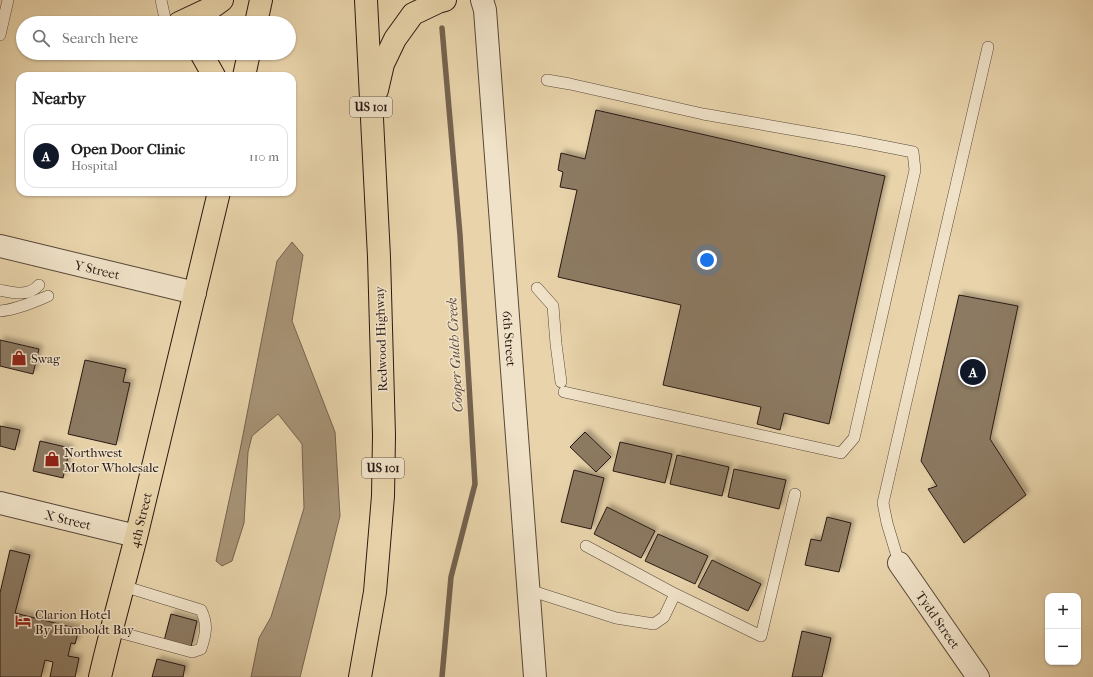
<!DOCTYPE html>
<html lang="en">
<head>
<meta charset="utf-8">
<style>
  :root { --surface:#fff; --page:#f2f2f2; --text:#222; --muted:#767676; --line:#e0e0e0; --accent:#111827 }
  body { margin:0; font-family:"IM FELL French Canon",serif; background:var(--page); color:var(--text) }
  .controls { position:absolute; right:12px; bottom:12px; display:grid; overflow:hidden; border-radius:8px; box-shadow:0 1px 3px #0004 }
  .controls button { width:36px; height:36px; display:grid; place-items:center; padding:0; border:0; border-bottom:1px solid var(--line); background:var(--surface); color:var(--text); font:20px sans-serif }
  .you { position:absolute; left:707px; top:260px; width:14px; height:14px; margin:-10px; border:3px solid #fff; border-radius:50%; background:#1a73e8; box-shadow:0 0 0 6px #1a73e833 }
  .badge { display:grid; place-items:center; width:26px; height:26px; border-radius:50%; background:var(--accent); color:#fff; font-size:13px; font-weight:700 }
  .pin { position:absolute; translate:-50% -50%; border:2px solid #fff; box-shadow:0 1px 4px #0006 }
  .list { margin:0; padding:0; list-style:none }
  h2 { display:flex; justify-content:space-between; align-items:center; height:52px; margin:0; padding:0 16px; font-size:17px }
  h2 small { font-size:13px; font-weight:400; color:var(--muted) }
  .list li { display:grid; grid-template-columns:26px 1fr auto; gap:12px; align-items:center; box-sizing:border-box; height:64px; margin:0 8px 8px; padding:0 8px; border:1px solid var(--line); border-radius:12px }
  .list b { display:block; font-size:15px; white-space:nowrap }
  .list p { margin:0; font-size:13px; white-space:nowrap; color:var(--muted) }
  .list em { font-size:13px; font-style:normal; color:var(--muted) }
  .icon { flex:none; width:22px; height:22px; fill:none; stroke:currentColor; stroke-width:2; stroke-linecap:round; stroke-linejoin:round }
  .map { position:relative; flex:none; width:1093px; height:677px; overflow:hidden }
  .search { position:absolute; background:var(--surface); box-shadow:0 1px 3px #0004; left:16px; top:16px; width:280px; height:44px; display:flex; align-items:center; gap:10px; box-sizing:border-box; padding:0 14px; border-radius:22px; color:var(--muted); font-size:15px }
  .panel { position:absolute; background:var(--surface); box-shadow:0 1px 3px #0004; left:16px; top:72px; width:280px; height:124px; border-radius:12px }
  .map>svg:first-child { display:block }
  .water { fill:#a79477; stroke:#74634f }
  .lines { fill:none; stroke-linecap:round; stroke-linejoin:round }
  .stream { stroke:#74634f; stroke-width:5.5 }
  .building { fill:#8c7a62; stroke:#281913; filter:url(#shadow) }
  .service-casing { stroke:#584839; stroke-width:12 }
  .minor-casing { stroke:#584839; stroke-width:24 }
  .tertiary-casing { stroke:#584839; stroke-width:24 }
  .trunk-casing { stroke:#281913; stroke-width:24 }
  .service { stroke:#f0e2c8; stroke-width:11 }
  .minor { stroke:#f0e2c8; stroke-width:22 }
  .tertiary { stroke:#f0e2c8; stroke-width:22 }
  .trunk { stroke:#e8d3aa; stroke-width:22 }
  .labels { text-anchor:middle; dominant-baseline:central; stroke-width:3; stroke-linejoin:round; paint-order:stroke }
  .shield { fill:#f0e2c8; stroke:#645549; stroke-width:1 }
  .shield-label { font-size:12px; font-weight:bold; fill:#281913 }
  .street-label { font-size:13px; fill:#281913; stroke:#f0e2c8 }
  .poi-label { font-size:13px; fill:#281913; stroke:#f0e2c8; text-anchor:start }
  .water-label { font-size:14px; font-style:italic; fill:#5b4a3b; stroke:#f0e2c8 }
</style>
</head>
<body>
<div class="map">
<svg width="1093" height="677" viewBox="0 0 1093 677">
  <defs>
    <filter id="shadow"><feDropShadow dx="3.5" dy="-3.5" stdDeviation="2" flood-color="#0004"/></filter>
  </defs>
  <rect width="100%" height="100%" fill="#e8d3aa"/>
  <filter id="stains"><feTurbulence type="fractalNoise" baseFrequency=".005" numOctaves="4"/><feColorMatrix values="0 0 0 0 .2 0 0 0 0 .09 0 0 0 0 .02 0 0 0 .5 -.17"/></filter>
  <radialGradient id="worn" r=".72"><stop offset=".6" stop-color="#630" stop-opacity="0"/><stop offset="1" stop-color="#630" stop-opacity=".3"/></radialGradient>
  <path class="water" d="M292,242l11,13 -11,66 43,111 5,84 -40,161h-49l8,-39 12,-21 33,-109 -2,-64 -24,-30 -26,22 -4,16 -4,71 -12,38 -10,5 -6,-5 24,-111 37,-189z"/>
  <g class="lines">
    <path class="stream" d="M442,677l9,-100 24,-93 -15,-249 -18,-207"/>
  </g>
  <path class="building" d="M596,110l289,66 -56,248 -45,-11 -4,17 -23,-6 4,-17 -98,-22 18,-80 -123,-28 19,-87 -17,-3 3,-15 -5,-2 3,-17 24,6z
    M959,295l59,11 -28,133 36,56 -62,48 -36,-54 9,-3 -16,-25z
    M0,340l39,9 -6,25 -33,-8z
    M85,360l41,9 -3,13 7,1 -14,62 -48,-11z
    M0,426l20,4 -5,20 -15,-4z
    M585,432l26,25 -15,15 -26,-25z
    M40,441l30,7 -7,30 -30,-7z
    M620,442l52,12 -7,29 -52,-12z
    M677,455l52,12 -7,29 -52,-12z
    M734,469l52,11 -7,29 -51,-12z
    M574,470l30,8 -13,51 -30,-7z
    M607,507l48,24 -14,27 -47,-24z
    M827,517l24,6 -12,49 -34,-7 6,-26 10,2z
    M658,534l50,22 -13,28 -50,-23z
    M10,550l20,5 -15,58 64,16 -4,15 -4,-1 -3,13 11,2 -4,19h-25l3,-15 -8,-2 -4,17h-41v-84z
    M712,560l49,24 -13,27 -50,-24z
    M171,614l26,7 -6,26 -27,-6z
    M802,631l29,7 -9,39h-30z
    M157,659l28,7 -2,11h-31z"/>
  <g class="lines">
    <defs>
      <path id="service" d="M161,0l5,23
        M0,35l8,-35
        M547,80l23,4 133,30 154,27 56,11 2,18 -61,268 -13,15 -277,-61
        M537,288l16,18 3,38 5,38
        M0,290c14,3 28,7 39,-5
        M0,311c16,-1 33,-9 48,-15
        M586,546l89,48 86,42 34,-142
        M899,563l-12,-40 -4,-20 51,-223 54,-233
        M529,590l87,28 38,6 10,-7 11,-23
        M111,630l81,22 9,-3c5,-15 7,-25 0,-39l-78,-24"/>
      <g id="minor">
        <path id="s1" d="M0,246l195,47"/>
        <path id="s2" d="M0,503l136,33"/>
        <path id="s3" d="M899,563l79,114"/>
      </g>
      <g id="tertiary">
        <path id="s4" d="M482,0l3,10 50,667"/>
      </g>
      <g id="trunk">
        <path d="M179,23l32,-15 11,-8"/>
        <path d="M256,23l5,-23"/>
        <path d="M201,53l13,23"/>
        <path d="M244,76l5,-23"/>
        <path d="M377,90l6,-26 12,-25 18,-25 25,-12 7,-2"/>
        <path id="s5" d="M100,677c11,-48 25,-96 37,-144 28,-113 55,-227 82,-341"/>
        <path d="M360,677l15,-85 8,-96 1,-61 -5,-178 -13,-257"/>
      </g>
    </defs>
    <use href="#service" class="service-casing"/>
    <use href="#minor" class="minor-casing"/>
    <use href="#tertiary" class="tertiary-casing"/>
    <use href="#trunk" class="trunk-casing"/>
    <use href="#service" class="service"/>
    <use href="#minor" class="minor"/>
    <use href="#tertiary" class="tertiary"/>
    <use href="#trunk" class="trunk"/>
  </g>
  <defs>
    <symbol id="shop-bare" viewBox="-9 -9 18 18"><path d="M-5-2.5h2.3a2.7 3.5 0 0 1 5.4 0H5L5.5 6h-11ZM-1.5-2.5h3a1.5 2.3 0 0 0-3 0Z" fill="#8f2418" stroke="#f0e2c8" stroke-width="2.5" paint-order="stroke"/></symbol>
    <symbol id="hotel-bare" viewBox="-9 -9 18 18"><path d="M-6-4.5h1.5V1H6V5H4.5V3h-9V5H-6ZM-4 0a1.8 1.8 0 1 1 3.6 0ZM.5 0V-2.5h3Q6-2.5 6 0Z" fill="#8f2418" stroke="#f0e2c8" stroke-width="2.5" paint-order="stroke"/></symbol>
  </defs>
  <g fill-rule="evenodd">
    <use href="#shop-bare" x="8" y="347" width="22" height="22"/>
    <use href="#shop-bare" x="41" y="448" width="22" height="22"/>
    <use href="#hotel-bare" x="12" y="610" width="22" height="22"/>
  </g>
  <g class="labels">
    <g class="shield">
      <rect x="350" y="97" width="42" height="20" rx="3"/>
      <rect x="362" y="458" width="42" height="20" rx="3"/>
    </g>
    <g class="shield-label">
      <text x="371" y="107">US 101</text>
      <text x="383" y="468">US 101</text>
    </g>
    <g class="street-label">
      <text stroke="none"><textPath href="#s1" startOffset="100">Y Street</textPath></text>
      <text stroke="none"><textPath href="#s4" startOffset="340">6th Street</textPath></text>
      <text transform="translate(381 339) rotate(-92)">Redwood Highway</text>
      <text stroke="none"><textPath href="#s2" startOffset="70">X Street</textPath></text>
      <text stroke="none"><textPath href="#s5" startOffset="162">4th Street</textPath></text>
      <text stroke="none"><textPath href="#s3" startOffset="69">Tydd Street</textPath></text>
    </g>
    <g class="poi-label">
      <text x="31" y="358">Swag</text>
      <text x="64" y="452">Northwest<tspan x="64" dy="15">Motor Wholesale</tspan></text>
      <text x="35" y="614">Clarion Hotel<tspan x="35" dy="15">By Humboldt Bay</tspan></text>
    </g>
    <g class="water-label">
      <text transform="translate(455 355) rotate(-93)">Cooper Gulch Creek</text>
    </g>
  </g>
  <rect width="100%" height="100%" filter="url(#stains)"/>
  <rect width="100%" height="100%" fill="url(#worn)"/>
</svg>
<div class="controls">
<button>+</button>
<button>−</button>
</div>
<div class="you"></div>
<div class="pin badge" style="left:973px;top:372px">A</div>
<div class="search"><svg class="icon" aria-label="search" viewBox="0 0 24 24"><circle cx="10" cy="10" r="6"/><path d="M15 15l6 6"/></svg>Search here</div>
<section class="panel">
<h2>Nearby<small></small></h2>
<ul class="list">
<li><span class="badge">A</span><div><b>Open Door Clinic</b><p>Hospital</p></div><em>110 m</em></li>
</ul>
</section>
</div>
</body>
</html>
